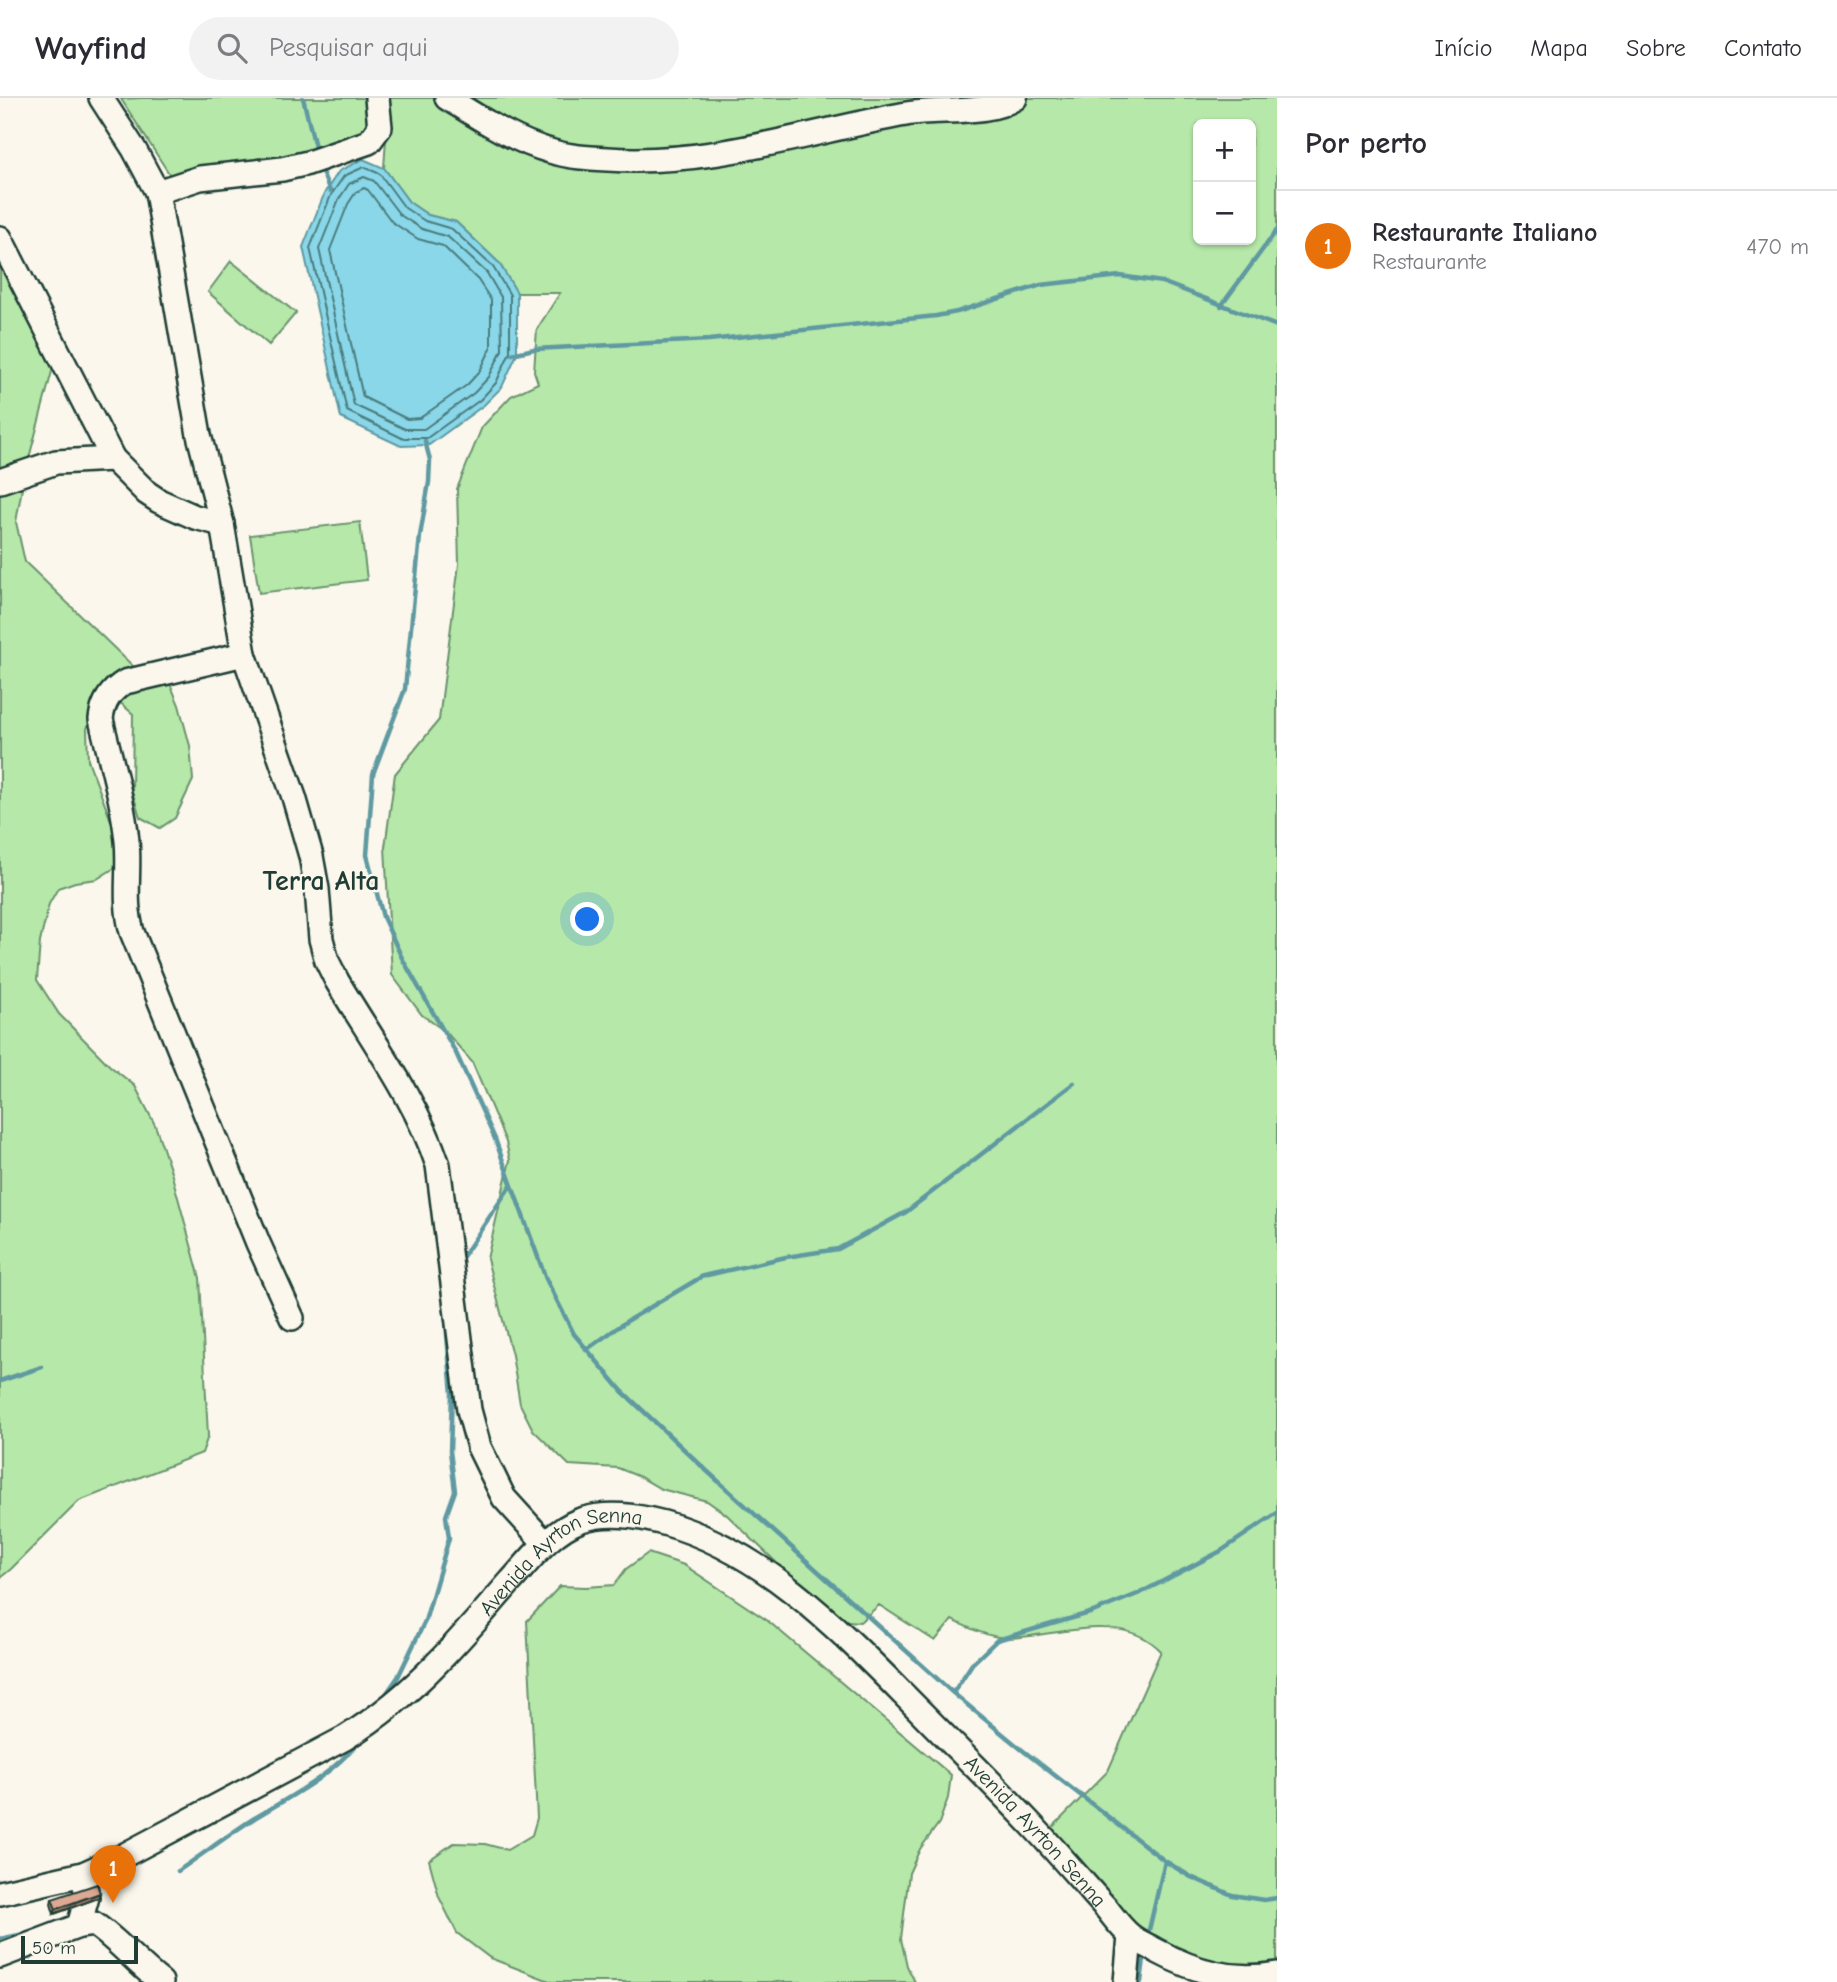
<!DOCTYPE html>
<html lang="pt">
<head>
<meta charset="utf-8">
<style>
  :root { --surface:#fff; --page:#f2f2f3; --text:#2b2b33; --muted:#7c7c81; --line:#e1e1e2; --accent:#7c3aed }
  body { margin:0; font-family:"Comic Neue",sans-serif; background:var(--page); color:var(--text) }
  .controls { position:absolute; right:21px; top:21px; display:grid; overflow:hidden; border-radius:10px; box-shadow:0 2px 5px #0004 }
  .controls button { width:63px; height:63px; display:grid; place-items:center; padding:0; border:0; border-bottom:2px solid var(--line); background:var(--surface); color:var(--text); font:35px sans-serif }
  .scale { position:absolute; left:21px; bottom:18px; width:117px; box-sizing:border-box; padding-left:7px; border:4px solid #1f3d34; border-top:0; font-size:19px; line-height:24px; white-space:nowrap; color:#1f3d34; -webkit-text-stroke:5px #fbf7ec; paint-order:stroke }
  .you { position:absolute; left:588px; top:822px; width:24px; height:24px; margin:-18px; border:5px solid #fff; border-radius:50%; background:#1a73e8; box-shadow:0 0 0 10px #1a73e833 }
  .badge { display:grid; place-items:center; width:46px; height:46px; border-radius:50%; background:var(--accent); color:#fff; font-size:23px; font-weight:700 }
  .pin { position:absolute; translate:-50% -58px; filter:drop-shadow(0 2px 4px #0008) }
  .pin::after { content:''; position:absolute; top:37px; width:24px; height:21px; background:inherit; clip-path:polygon(0 0,100% 0,50% 100%) }
  .list { margin:0; padding:0; list-style:none }
  h2 { display:flex; justify-content:space-between; align-items:center; height:91px; margin:0; padding:0 28px; font-size:30px }
  h2 small { font-size:23px; font-weight:400; color:var(--muted) }
  .list li { display:grid; grid-template-columns:46px 1fr auto; gap:21px; align-items:center; box-sizing:border-box; height:112px; padding:0 28px; border-top:2px solid var(--line) }
  .list b { display:block; font-size:26px; white-space:nowrap }
  .list p { margin:0; font-size:23px; white-space:nowrap; color:var(--muted) }
  .list em { font-size:23px; font-style:normal; color:var(--muted) }
  .icon { flex:none; width:38px; height:38px; fill:none; stroke:currentColor; stroke-width:2; stroke-linecap:round; stroke-linejoin:round }
  .map { position:relative; flex:none; width:1277px; height:1884px; overflow:hidden }
  header { display:flex; align-items:center; gap:42px; box-sizing:border-box; height:98px; padding:0 35px; background:var(--surface); border-bottom:2px solid var(--line) }
  header strong { font-size:33px }
  nav { display:flex; gap:38px; margin-inline-start:auto; font-size:24px }
  .search { width:490px; height:63px; background:var(--page); display:flex; align-items:center; gap:18px; box-sizing:border-box; padding:0 24px; border-radius:38px; color:var(--muted); font-size:26px }
  main { display:flex }
  aside { flex:1; background:var(--surface) }
  .map>svg:first-child { display:block }
  .green { fill:#b6e8a9; stroke:#6a926e; stroke-width:2; fill-rule:evenodd }
  .water { fill:#8ad7e9; stroke:#5f99a1; stroke-width:2 }
  .lines { fill:none; stroke-linecap:round; stroke-linejoin:round }
  .shore { stroke:#4a7b7c; stroke-width:2 }
  .stream { stroke:#5f99a1; stroke-width:4.5 }
  .minor-casing { stroke:#1f3d34; stroke-width:28 }
  .minor { stroke:#fbf7ec; stroke-width:23 }
  .wall { fill:#bf917e; stroke:#1f3d34; stroke-width:2 }
  .shaded-wall { fill:#9b7667; stroke:#1f3d34; stroke-width:2 }
  .building { fill:#dea993; stroke:#1f3d34; stroke-width:2 }
  .labels { text-anchor:middle; dominant-baseline:central; stroke-width:5; stroke-linejoin:round; paint-order:stroke }
  .street-label { font-size:21px; fill:#1f3d34; stroke:#fbf7ec }
  .district-label { font-size:28px; font-weight:bold; fill:#1f3d34; stroke:#fbf7ec }
</style>
</head>
<body>
<header>
<strong>Wayfind</strong>
<div class="search"><svg class="icon" aria-label="search" viewBox="0 0 24 24"><circle cx="10" cy="10" r="6"/><path d="M15 15l6 6"/></svg>Pesquisar aqui</div>
<nav><a>Início</a><a>Mapa</a><a>Sobre</a><a>Contato</a></nav>
</header>
<main>
<div class="map">
<svg width="1277" height="1884" viewBox="0 0 1277 1884">
  <rect width="100%" height="100%" fill="#fbf7ec"/>
  <filter id="ink" filterUnits="userSpaceOnUse"><feTurbulence type="fractalNoise" baseFrequency=".0143" numOctaves="2"/><feDisplacementMap in="SourceGraphic" scale="14" xChannelSelector="R" yChannelSelector="G"/><feConvolveMatrix kernelMatrix="1 2 1 2 8 2 1 2 1" color-interpolation-filters="sRGB"/></filter>
  <g filter="url(#ink)">
    <path class="green" d="M142,0h1135v1882l-102,-12 -138,-125 71,-72 53,-120c-39,-41 -103,-15 -152,-13 -19,0 -40,-10 -57,-18l-17,21 -56,-36 -19,17 -24,-2 -109,-105 -20,-14 -46,-12 -21,-12 -22,-9 -49,-3 -36,-35 -13,-26 -8,-49 -25,-96 23,-99 -4,-18 -34,-80 -26,-30 -24,-17 -30,-40 -7,-128 10,-73 44,-54 20,-156 -2,-75 25,-62 29,-31 27,-13 -4,-12 3,-42 23,-36h-43l-18,-30 -43,-41 -28,-7 -19,-13 -25,-34 3,-43 -88,44 -23,-12 -53,9 -46,20 -56,-87zM1198,26h53v116h-53z
      M0,161l55,101 -31,117 -8,45 9,40 114,110 25,-3 15,36 11,41 3,34 -18,38 -15,10 -20,-11 -8,-26 1,-77 -16,-14 -26,14 -4,15 1,31 28,74v33l-19,12 -22,3 -17,6 -9,16 -9,38 -3,38 22,34 51,52 25,20 20,39 16,47 29,106 8,158 -6,17 -123,48 -68,68 -11,9z
      M231,163l65,52 -27,32 -61,-53z
      M360,424l7,58 -108,13 -9,-58z
      M648,1455l36,12 84,56 183,154 -3,23 -9,25 -19,26 -11,24 -8,66 6,27 8,16h-363l-62,-24 -33,-25 -18,-36 -10,-37 25,-17 31,1 22,6 25,-15 5,-17 -10,-197 33,-35 26,1 28,-2 12,-16z"/>
    <path class="water" d="M363,61l21,9 25,34 19,13 28,7 43,41 18,30v61l-15,33 -18,18 -55,40 -28,1 -60,-28 -38,-171 22,-55 14,-21z"/>
    <g class="lines">
      <path class="shore" d="M364,69l16,7 25,34 20,13 27,8 41,38 17,28v57l-14,31 -16,17 -53,38h-25l-55,-27 -37,-163 21,-53 13,-19z
        M364,79l10,4 26,34 22,14 26,8 39,36 14,24 1,53 -13,27 -15,16 -50,36h-19l-51,-24 -35,-156 20,-50 10,-15z
        M364,90l4,2 24,32 26,17 25,7 35,34 13,20v48l-11,23 -13,14 -47,33 -13,1 -44,-22 -33,-147 18,-46 8,-12z"/>
      <path class="stream" d="M303,0l13,53
        M320,69l10,24
        M1221,208l56,-76
        M512,256l22,-5 175,-9 227,-24 21,-4 84,-27 79,-9 42,6 115,44
        M425,343l5,19 -1,22 -9,54 -15,153 -32,85 -6,81 16,62 19,41 54,95 39,86 51,140 28,55 48,57 85,80 246,222 68,56 144,112 26,16 41,18 32,5 13,-2
        M462,1160l49,-73
        M586,1252l41,-29 76,-45 83,-19 52,-8 68,-37 168,-129
        M0,1283l42,-14
        M953,1595l19,-29 25,-24 96,-28 47,-19 81,-42 56,-38
        M384,1599l14,-20 27,-56 24,-83 -3,-22 9,-25 -5,-40 2,-57 -7,-84
        M178,1773c25,-17 50,-36 75,-52 38,-23 76,-42 105,-76
        M1149,1832l16,-69
        M0,1841l28,-6
        M1141,1884l3,-23"/>
      <defs>
        <g id="minor">
          <path d="M101,0l33,51 23,43 42,243 23,89 22,130 50,143 17,59 6,33 4,50 6,22 10,20c35,59 79,118 101,184l31,245 10,37 25,51 41,45"/>
          <path d="M447,0c33,20 65,42 103,53 19,6 38,7 58,8 102,7 199,-27 298,-45 33,-6 81,2 109,-16"/>
          <path d="M157,94l43,-14 82,-9 26,-6 61,-21 11,-15 -3,-29"/>
          <path d="M0,140l113,221 34,34 12,8 36,16 27,7"/>
          <path d="M0,383l56,-19 57,-3"/>
          <path d="M244,556l-119,28c-15,9 -22,20 -24,37 9,40 22,81 26,122 3,31 -4,60 5,91l126,311 34,75"/>
          <path id="s1" d="M0,1795l83,-19 40,-18 222,-118c34,-21 64,-46 92,-75 26,-26 49,-54 73,-81 20,-22 41,-51 71,-62 27,-9 56,-4 83,3 105,29 183,115 258,190 43,44 88,87 129,133 19,21 37,42 56,63 7,9 15,20 24,27 7,6 18,10 26,15 39,21 76,31 120,23"/>
          <path d="M79,1828l8,-29 -4,-23"/>
          <path d="M0,1858l79,-30 15,-2c25,17 43,40 67,58"/>
          <path d="M1126,1884l4,-46"/>
        </g>
      </defs>
      <use href="#minor" class="minor-casing"/>
      <use href="#minor" class="minor"/>
    </g>
    <path class="wall" d="M98,1800l-44,16 -3,-10 1,-5z"/>
    <path class="shaded-wall" d="M100,1795l-2,5 -44,16 2,-5z"/>
    <path class="building" d="M97,1786l3,9 -44,16 -4,-10z"/>
  </g>
  <g class="labels">
    <g class="street-label">
      <text stroke="none"><textPath href="#s1" startOffset="667">Avenida Ayrton Senna</textPath></text>
      <text stroke="none"><textPath href="#s1" startOffset="1276">Avenida Ayrton Senna</textPath></text>
    </g>
    <g class="district-label">
      <text x="321" y="783">Terra Alta</text>
    </g>
  </g>
</svg>
<div class="controls">
<button>+</button>
<button>−</button>
</div>
<div class="scale">50 m</div>
<div class="you"></div>
<div class="pin badge" style="left:113px;top:1805px;background:#e8710a">1</div>
</div>
<aside>
<h2>Por perto<small></small></h2>
<ul class="list">
<li><span class="badge" style="background:#e8710a">1</span><div><b>Restaurante Italiano</b><p>Restaurante</p></div><em>470 m</em></li>
</ul>
</aside>
</main>
</body>
</html>
